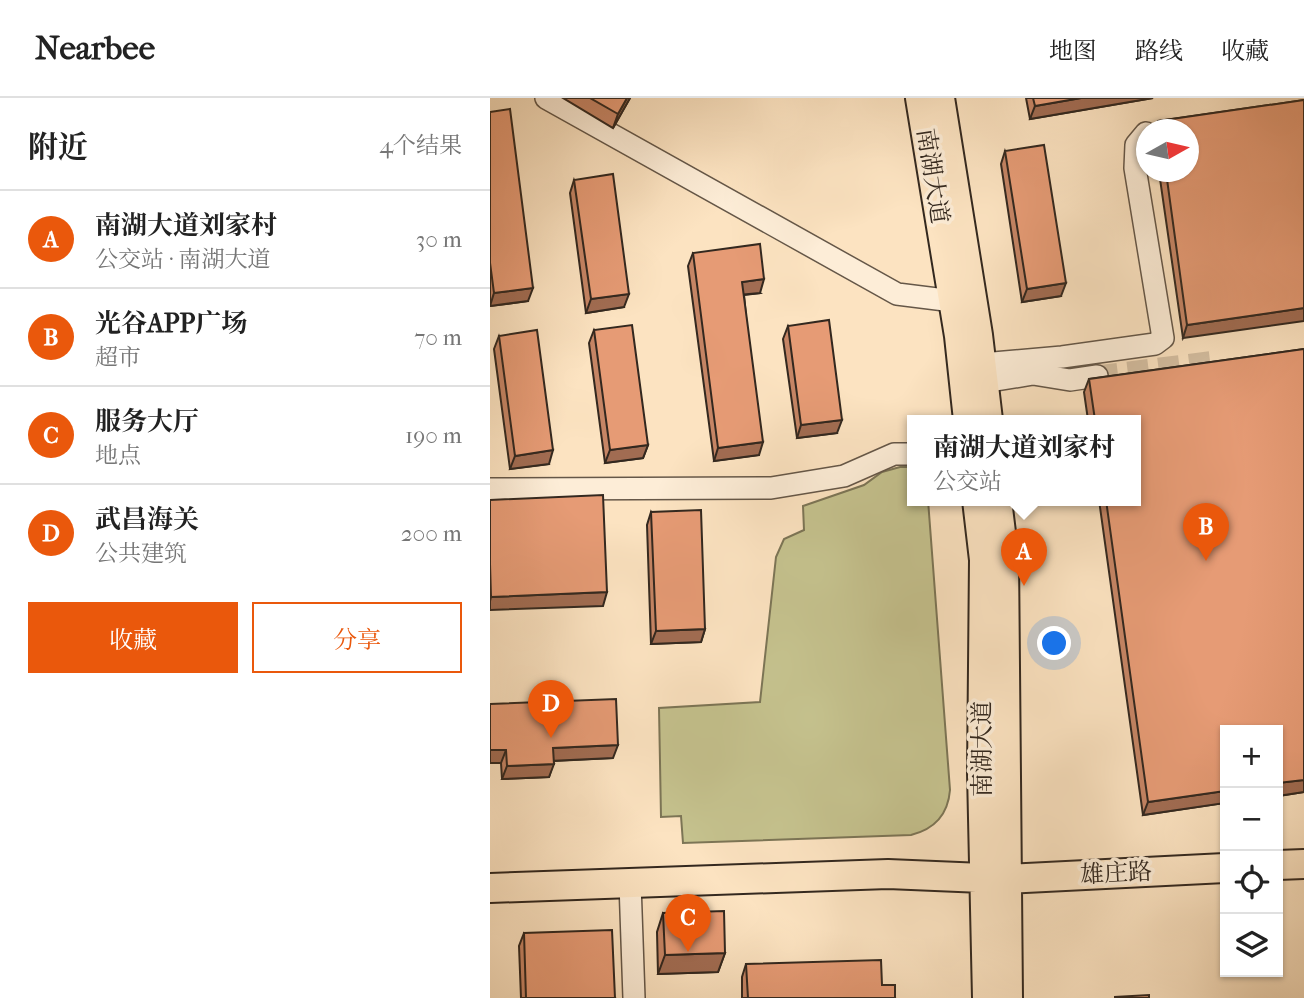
<!DOCTYPE html>
<html lang="zh">
<head>
<meta charset="utf-8">
<style>
  :root { --surface:#fff; --page:#f6f6f6; --text:#222; --muted:#767676; --line:#e0e0e0; --accent:#ea580c }
  body { margin:0; font-family:"IM FELL French Canon","Noto Serif SC",serif; background:var(--page); color:var(--text) }
  .controls { position:absolute; right:21px; bottom:21px; display:grid; overflow:hidden; border-radius:0px; box-shadow:0 2px 5px #0004 }
  .controls button { width:63px; height:63px; display:grid; place-items:center; padding:0; border:0; border-bottom:2px solid var(--line); background:var(--surface); color:var(--text); font:35px sans-serif }
  .compass { position:absolute; left:646px; top:21px; width:63px; height:63px; border-radius:50%; background:var(--surface); box-shadow:0 2px 5px #0004; rotate:82deg }
  .you { position:absolute; left:565px; top:546px; width:24px; height:24px; margin:-18px; border:5px solid #fff; border-radius:50%; background:#1a73e8; box-shadow:0 0 0 10px #1a73e833 }
  .badge { display:grid; place-items:center; width:46px; height:46px; border-radius:50%; background:var(--accent); color:#fff; font-size:23px; font-weight:700 }
  .pin { position:absolute; translate:-50% -58px; filter:drop-shadow(0 2px 4px #0008) }
  .pin::after { content:''; position:absolute; top:37px; width:24px; height:21px; background:inherit; clip-path:polygon(0 0,100% 0,50% 100%) }
  .popup { position:absolute; left:417px; top:317px; width:234px; height:91px; box-sizing:border-box; display:grid; place-content:center; border-radius:0px; background:var(--surface); filter:drop-shadow(0 2px 5px #0005); font-size:23px; white-space:nowrap; color:var(--muted) }
  .popup b { font-size:26px; color:var(--text) }
  .popup::after { content:''; position:absolute; left:50%; top:100%; margin-left:-14px; border:14px solid transparent; border-top-color:var(--surface) }
  .list { margin:0; padding:0; list-style:none }
  h2 { display:flex; justify-content:space-between; align-items:center; height:91px; margin:0; padding:0 28px; font-size:30px }
  h2 small { font-size:23px; font-weight:400; color:var(--muted) }
  .list li { display:grid; grid-template-columns:46px 1fr auto; gap:21px; align-items:center; box-sizing:border-box; height:98px; padding:0 28px; border-top:2px solid var(--line) }
  .list b { display:block; font-size:26px; white-space:nowrap }
  .list p { margin:0; font-size:23px; white-space:nowrap; color:var(--muted) }
  .list em { font-size:23px; font-style:normal; color:var(--muted) }
  .actions { display:flex; gap:14px; padding:21px 28px }
  .actions a { flex:1; padding:16px 0; border:2px solid var(--accent); border-radius:0px; text-align:center; font-size:24px; color:var(--accent) }
  .actions .main { background:var(--accent); color:#fff }
  .icon { flex:none; width:38px; height:38px; fill:none; stroke:currentColor; stroke-width:2; stroke-linecap:round; stroke-linejoin:round }
  .map { position:relative; flex:none; width:814px; height:900px; overflow:hidden }
  header { display:flex; align-items:center; gap:42px; box-sizing:border-box; height:98px; padding:0 35px; background:var(--surface); border-bottom:2px solid var(--line) }
  header strong { font-size:33px }
  nav { display:flex; gap:38px; margin-inline-start:auto; font-size:24px }
  main { display:flex }
  aside { flex:1; background:var(--surface) }
  .map>svg:first-child { display:block }
  .green { fill:#c5c28e; stroke:#7c7556; stroke-width:2 }
  .lines { fill:none; stroke-linecap:round; stroke-linejoin:round }
  .minor-tunnel { stroke:#d4bea1; stroke-width:21; stroke-dasharray:21 10; stroke-linecap:butt }
  .minor-casing { stroke:#655748; stroke-width:24 }
  .major-casing { stroke:#33281f; stroke-width:32 }
  .minor { stroke:#fdedd7; stroke-width:21 }
  .major { stroke:#fce3c1; stroke-width:28 }
  .wall { fill:#c68565; stroke:#33281f; stroke-width:2 }
  .shaded-wall { fill:#a16c52; stroke:#33281f; stroke-width:2 }
  .building { fill:#e69b75; stroke:#33281f; stroke-width:2 }
  .labels { text-anchor:middle; dominant-baseline:central; stroke-width:7; stroke-linejoin:round; paint-order:stroke }
  .street-label { font-size:24px; fill:#33281f; stroke:#fdedd7 }
</style>
</head>
<body>
<header>
<strong>Nearbee</strong>
<nav><a>地图</a><a>路线</a><a>收藏</a></nav>
</header>
<main>
<aside>
<h2>附近<small>4个结果</small></h2>
<ul class="list">
<li><span class="badge">A</span><div><b>南湖大道刘家村</b><p>公交站 · 南湖大道</p></div><em>30 m</em></li>
<li><span class="badge">B</span><div><b>光谷APP广场</b><p>超市</p></div><em>70 m</em></li>
<li><span class="badge">C</span><div><b>服务大厅</b><p>地点</p></div><em>190 m</em></li>
<li><span class="badge">D</span><div><b>武昌海关</b><p>公共建筑</p></div><em>200 m</em></li>
</ul>
<div class="actions"><a class="main">收藏</a><a>分享</a></div>
</aside>
<div class="map">
<svg width="814" height="900" viewBox="0 0 814 900">
  <rect width="100%" height="100%" fill="#fce3c1"/>
  <filter id="stains"><feTurbulence type="fractalNoise" baseFrequency=".00286" numOctaves="4"/><feColorMatrix values="0 0 0 0 .2 0 0 0 0 .09 0 0 0 0 .02 0 0 0 .5 -.17"/></filter>
  <radialGradient id="worn" r=".72"><stop offset=".6" stop-color="#630" stop-opacity="0"/><stop offset="1" stop-color="#630" stop-opacity=".3"/></radialGradient>
  <path class="green" d="M410,369h12v33h16l22,290c-2,25 -15,39 -39,45l-228,8 -2,-27 -20,1 -2,-109 101,-6 16,-145 8,-18 20,-9 -1,-24 61,-21 18,-13z"/>
  <g class="lines">
    <path class="minor-tunnel" d="M607,278l119,-15"/>
    <defs>
      <path id="minor" d="M56,0l351,196 56,7 14,-2
        M492,266l80,-7 93,-13 8,-6 -28,-170 1,-23 10,-12
        M494,284l49,-8 37,6 27,-4
        M0,391l281,-1 73,-12 50,-22h18
        M140,785l4,115"/>
      <path id="major" d="M430,0l39,238 9,84
        M450,0l38,237 10,85
        M487,402l7,60 -2,213 5,225
        M507,402l7,57 4,441
        M788,767l26,-1
        M0,790l398,-14 118,5 219,-11"/>
    </defs>
    <use href="#minor" class="minor-casing"/>
    <use href="#major" class="major-casing"/>
    <use href="#minor" class="minor"/>
    <use href="#major" class="major"/>
  </g>
  <path class="wall" d="M73,0h67l-17,30z
    M536,0h127l-123,21z
    M814,2l-121,238 -24,-166h29v-42h-33l3,-9z
    M0,14l38,189 -38,5z
    M515,53l56,145 -39,6 -21,-138z
    M84,82l50,127 -38,6 -16,-120z
    M203,155l67,40 -16,2 15,160 -45,6 -26,-195z
    M298,228l49,107 -40,5 -14,-99z
    M104,232l54,115 -5,13 -38,5 -16,-120z
    M9,238l50,128 -39,5 -16,-120z
    M814,251v443l-26,4v-66h-53v73l-82,12 -44,-315h37v-80h-48l-4,-28 5,-13z
    M161,414l54,117 -4,13 -50,2 -4,-119z
    M0,606l123,54 -59,3 -5,16 -47,2 -1,-16z
    M173,815l62,40 -7,19 -60,2 -1,-42z
    M34,835l91,65h-94l-2,-52z
    M256,866l136,21 13,13h-153v-21z"/>
  <path class="shaded-wall" d="M137,0h3l-17,30 5,-14z
    M591,0h72l-123,21 5,-13z
    M274,181l-4,14 -22,2 4,-13z
    M576,185l-5,13 -39,6 5,-13z
    M43,190l-5,13 -38,5 4,-13z
    M139,196l-5,13 -38,6 5,-14z
    M814,210v13l-121,17 4,-13z
    M352,322l-5,13 -40,5 4,-13z
    M273,344l-4,13 -45,6 4,-13z
    M158,347l-5,13 -38,5 5,-13z
    M63,352l-4,14 -39,5 5,-13z
    M117,494l-4,14 -113,4v-9l1,-4z
    M215,531l-4,13 -50,2 5,-13z
    M128,647l-5,13 -64,3 4,-13z
    M0,652h16l-5,13h-11z
    M64,666l-5,13 -47,2 5,-13z
    M814,682v12l-26,4v-13z
    M735,693v12l-82,12 5,-13z
    M235,855l-7,19 -60,2 7,-19z"/>
  <path class="building" d="M100,0h37l-9,16z
    M543,0h48l-46,8z
    M814,2v208l-117,17 -21,-153h22v-42h-28l-2,-9z
    M20,11l23,179 -39,5 -4,-30v-151z
    M554,47l22,138 -39,6 -22,-138z
    M123,76l16,120 -38,5 -17,-119z
    M270,146l4,35 -22,3 21,160 -45,6 -25,-195z
    M339,222l13,100 -41,5 -13,-99z
    M142,227l16,120 -38,5 -16,-120z
    M47,232l16,120 -38,6 -16,-120z
    M814,251v431l-26,3v-53h-53v61l-77,11 -42,-302h30v-80h-41l-6,-41z
    M113,397l4,97 -116,5 -1,-33v-64z
    M211,412l4,119 -49,2 -5,-119z
    M126,601l2,46 -65,3 1,16 -47,2 -1,-16h-16v-46z
    M234,813l1,42 -60,2 -2,-42z
    M122,832l3,68h-89l-2,-65z
    M391,862l1,25h13v13h-147l-2,-34z
    M659,897v3h-34v-1z"/>
  <g class="labels">
    <g class="street-label">
      <text transform="translate(443 78) rotate(81)">南湖大道</text>
      <text transform="translate(492 651) rotate(-90)">南湖大道</text>
      <text transform="translate(626 775) rotate(-3)">雄庄路</text>
    </g>
  </g>
  <rect width="100%" height="100%" filter="url(#stains)"/>
  <rect width="100%" height="100%" fill="url(#worn)"/>
</svg>
<div class="controls">
<button>+</button>
<button>−</button>
<button><svg class="icon" aria-label="locate" viewBox="0 0 24 24"><circle cx="12" cy="12" r="6"/><path d="M12 2v4M12 18v4M2 12h4M18 12h4"/></svg></button>
<button><svg class="icon" aria-label="layers" viewBox="0 0 24 24"><path d="M12 4l9 5-9 5-9-5zM3 14l9 5 9-5"/></svg></button>
</div>
<svg class="compass" viewBox="-18 -18 36 36"><path d="M0-13l5 13h-10z" fill="#e53935"/><path d="M0 13l5-13h-10z" fill="#767676"/></svg>
<div class="you"></div>
<div class="pin badge" style="left:534px;top:488px">A</div>
<div class="popup"><b>南湖大道刘家村</b>公交站</div>
<div class="pin badge" style="left:716px;top:463px">B</div>
<div class="pin badge" style="left:198px;top:854px">C</div>
<div class="pin badge" style="left:61px;top:640px">D</div>
</div>
</main>
</body>
</html>
